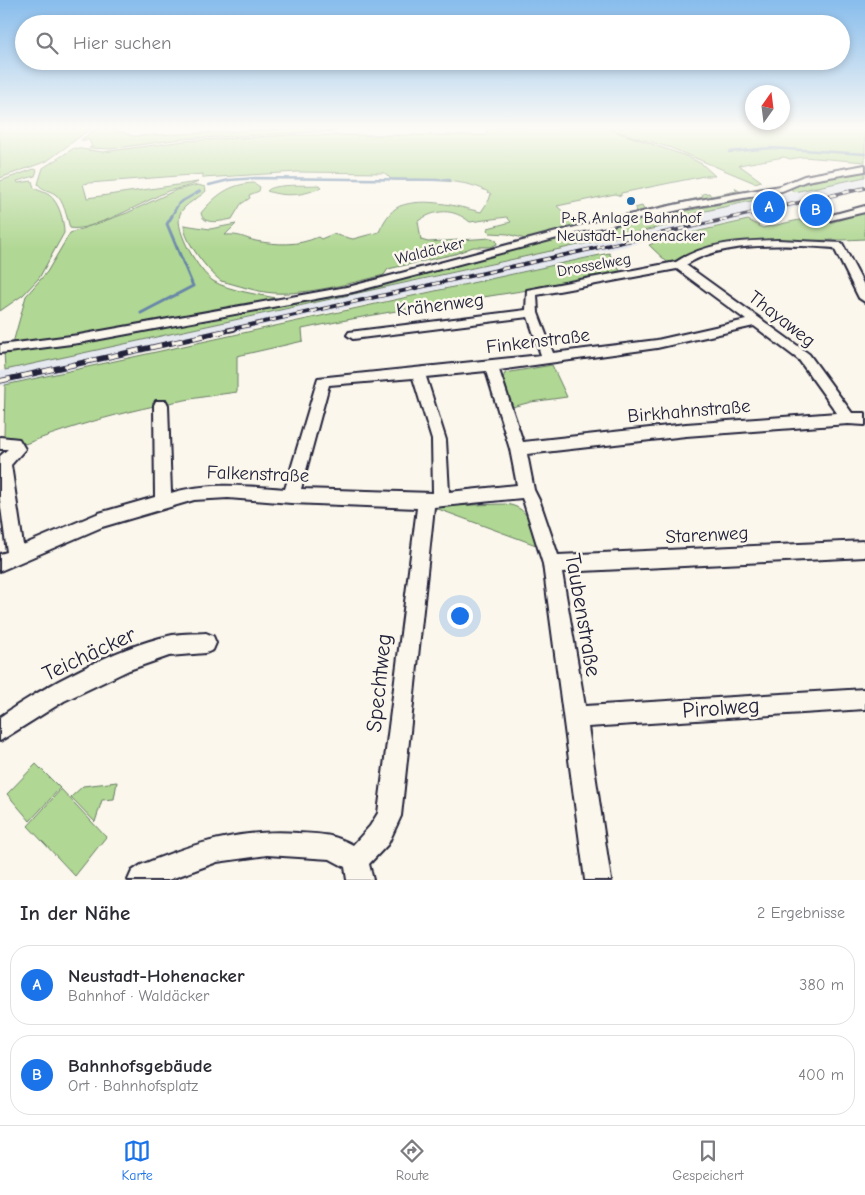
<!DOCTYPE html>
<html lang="de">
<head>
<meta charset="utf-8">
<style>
  :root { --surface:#fff; --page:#f2f2f3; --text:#2b2b33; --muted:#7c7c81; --line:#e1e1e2; --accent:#1a73e8 }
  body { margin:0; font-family:"Comic Neue",sans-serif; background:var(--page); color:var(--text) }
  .compass { position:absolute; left:745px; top:85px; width:45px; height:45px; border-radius:50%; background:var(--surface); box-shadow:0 2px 8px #0003; rotate:14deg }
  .you { position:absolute; left:459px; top:615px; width:18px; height:18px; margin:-12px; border:4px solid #fff; border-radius:50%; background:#1a73e8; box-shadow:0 0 0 8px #1a73e833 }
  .badge { display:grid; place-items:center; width:32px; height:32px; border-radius:50%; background:var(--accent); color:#fff; font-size:16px; font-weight:700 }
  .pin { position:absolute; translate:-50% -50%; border:2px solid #fff; box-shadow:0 1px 5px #0006 }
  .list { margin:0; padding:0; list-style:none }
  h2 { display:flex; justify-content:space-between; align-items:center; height:65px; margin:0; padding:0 20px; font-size:21px }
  h2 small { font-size:16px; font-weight:400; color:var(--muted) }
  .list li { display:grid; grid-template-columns:32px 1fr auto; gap:15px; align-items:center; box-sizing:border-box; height:80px; margin:0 10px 10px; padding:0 10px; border:1px solid var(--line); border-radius:20px }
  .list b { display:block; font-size:19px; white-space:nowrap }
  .list p { margin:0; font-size:16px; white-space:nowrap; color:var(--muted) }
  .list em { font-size:16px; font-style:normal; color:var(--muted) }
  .icon { flex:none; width:28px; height:28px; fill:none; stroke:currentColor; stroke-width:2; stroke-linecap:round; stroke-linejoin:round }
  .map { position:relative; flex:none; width:865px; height:880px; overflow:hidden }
  .search { position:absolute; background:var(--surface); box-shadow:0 2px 8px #0003; left:15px; right:15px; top:15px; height:55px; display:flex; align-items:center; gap:12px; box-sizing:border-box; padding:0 18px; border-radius:28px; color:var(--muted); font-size:19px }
  .sheet { height:245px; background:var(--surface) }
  nav { display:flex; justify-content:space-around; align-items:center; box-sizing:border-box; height:70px; border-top:1px solid var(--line); background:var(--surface); font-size:14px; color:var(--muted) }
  nav a { display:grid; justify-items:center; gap:2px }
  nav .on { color:var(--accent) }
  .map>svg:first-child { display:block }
  .built { fill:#e7e9f0 }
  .green { fill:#b0d793; stroke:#697c67 }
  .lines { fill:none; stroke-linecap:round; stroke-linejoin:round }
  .stream-far1 { stroke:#6786a9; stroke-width:2.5 }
  .stream { stroke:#6786a9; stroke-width:3 }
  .minor-casing { stroke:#22223b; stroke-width:4 }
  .minor { fill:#fbf7ec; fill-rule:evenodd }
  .rail-far1-casing { stroke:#22223b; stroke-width:4 }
  .rail-casing { stroke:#22223b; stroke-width:5.5 }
  .rail-far1 { stroke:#fbf7ec; stroke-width:2.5; stroke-dasharray:7; stroke-linecap:butt }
  .rail { stroke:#fbf7ec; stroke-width:4; stroke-dasharray:11; stroke-linecap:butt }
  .poi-dot { fill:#1f6fb2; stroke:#fbf7ec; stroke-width:2 }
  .labels { text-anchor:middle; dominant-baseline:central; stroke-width:5; stroke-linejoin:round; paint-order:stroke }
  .far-poi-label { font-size:16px; fill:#22223b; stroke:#fbf7ec }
  .far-street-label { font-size:16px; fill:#22223b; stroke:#fbf7ec }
  .street-label { font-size:19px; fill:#22223b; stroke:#fbf7ec }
  .near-street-label { font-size:22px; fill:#22223b; stroke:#fbf7ec }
</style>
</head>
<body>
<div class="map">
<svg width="865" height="880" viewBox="0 0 865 880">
  <rect width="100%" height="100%" fill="#fbf7ec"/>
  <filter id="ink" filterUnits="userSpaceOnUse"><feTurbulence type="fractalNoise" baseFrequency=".02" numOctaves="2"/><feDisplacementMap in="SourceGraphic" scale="10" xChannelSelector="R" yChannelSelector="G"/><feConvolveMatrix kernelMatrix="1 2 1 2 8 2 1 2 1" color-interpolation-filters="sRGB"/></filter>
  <g filter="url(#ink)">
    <path class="built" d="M865,177v13l-27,6 2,2 -245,55 2,2 -99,22 -283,59 -215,50v-15l684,-148 -6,-6z"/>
    <path class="green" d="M0,127h93l-46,34 -47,17z
      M97,127h21l-1,3 16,6 174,-8 30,3 -156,8 -71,10 -21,-1 3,-1 -3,-7h-8z
      M487,127h116l83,29 16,8 13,12h-11l-83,17v3l-6,-2 -58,12 20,19 -8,5 -44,9 -17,-5 -18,-1 -3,-3 1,-2 23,-6 -4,-5 -37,5c-17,-14 -34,-13 -52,-1l3,19 7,2 63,-4 5,2 1,4 -6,3h-18l-18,7 -67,15 -4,6c-31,8 -79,20 -110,18 -18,-1 -36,-8 -53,-12 -13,-10 -37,-40 -37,-56l26,4 26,-5 -11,11c16,-1 18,3 31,6 21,4 42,5 62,-4l3,2 12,-5 20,5 26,-7c4,-9 11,-22 21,-26 25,-9 56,0 81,6l8,-12 2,-6c-22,-17 -71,-13 -99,-14l-7,-7 -88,-1 -94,6v-4l-114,9 -6,1 4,14 111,-16c-9,5 -20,6 -30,9 -20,9 -79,42 -98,37 -3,-10 -6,-28 -15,-34 -6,-4 -13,-4 -17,-10l5,-16 31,-20 29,4 81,-11 107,-6h195z
      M609,127h256v35l-62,-5 -13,2 -6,-2 -45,8 22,16 -6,2 -84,-35 -56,-17z
      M34,169l3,1 -2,6 -18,5 1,2 14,-2 2,7c5,3 11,4 15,7 10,7 15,26 15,38l-25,45 -16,17 -23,16v-130z
      M865,170v7l-71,15 -5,-5z
      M254,183l6,4 -1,4 -10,4 1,3 -9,6 -9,15c-10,2 -29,7 -31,-6 15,-18 29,-29 53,-30z
      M198,185l7,2 1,4c-8,8 -21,12 -26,23 -6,17 19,57 33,67 16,10 49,14 68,18l-159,30 -109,14 13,-47 21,-24 23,-39 57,-20 49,-23z
      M319,185l2,2c-15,9 -38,10 -54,4 7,-8 39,-5 52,-6z
      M734,188l9,5 -155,32 -8,-4 5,-2 1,4 50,-11 -1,-4 7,-2 2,4 59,-13 -1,-3 7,-1 2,3 26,-5z
      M755,197l5,2 -82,18 6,5 -679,148 -1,-19 287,-46 61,-13 52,-15 179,-45z
      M865,212v27c-66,4 -135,-5 -196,25l-20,-19 15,-6 84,-19 15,8 36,-8c19,12 45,-3 66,-8z
      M609,253l13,21c-107,20 -214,32 -320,55l1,12 -66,15v36c-76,10 -140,25 -212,52l-6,-6 -15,-1 1,-52z
      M552,365l15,32 -36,5 -19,5 -9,-29 2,-5z
      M505,504c24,3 24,18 32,38l-1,3 -98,-36 1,-3z
      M36,764l24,24 -30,33 -23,-27z
      M117,782l-3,17 -12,1 -7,22 -24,-25 12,-11z
      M61,789l45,48 -31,39 -47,-50z"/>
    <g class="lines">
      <path class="stream-far1" d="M729,152l42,-4 94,6
        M209,185l20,-5 27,-2 194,2
        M171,217l8,-14 21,-12"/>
      <path class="stream" d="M141,313l52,-27 -26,-62 5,-8"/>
      <defs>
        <path id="minor" d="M865,165v6l-59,10 -24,10 -94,17 -104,23 -231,61 -274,51 -79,10v-8l79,-10 273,-49 231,-61 105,-23 92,-16 24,-10z
          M865,206v6l-47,11 -5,-3z
          M778,240l64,3 23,44v15l-6,-4 -25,-50c-43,-3 -111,-8 -148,17l123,89 43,59h13v12l-17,-1 -162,12 -159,18 7,36 6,12 18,53 307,-14v16l-303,15 23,134 280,-17v20l-277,18 23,153h-26l-42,-316 -19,-61 -2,-5 -88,9 -33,309 -13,28 -19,20 4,16h-26l-2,-13 -15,-8 -63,-4 -50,7 -49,18h-40l4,-9 9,-6c54,-22 99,-36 157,-32 22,1 35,1 55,12l17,-19 8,-13 39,-305 -126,-5 -63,-5 -34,2 -92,27 -102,44v-17l7,-2 -7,-52v-44l8,-7h-8v-12l19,2 6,10 -14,16 12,80 76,-32 56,-16 -1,-92 2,-4h10l2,4 3,88c38,-11 75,-7 114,-4l33,-111 223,-23 -13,-38 -175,22 -6,-4 2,-3 177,-22 1,-20 149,-28c30,-20 67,-21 102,-22zM677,269l69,51 -89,20 -104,13 -15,-40 -1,-18zM754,326l45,34 38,53 -151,11 -163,18 -24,-72 158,-22zM486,371l24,78 7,36 -68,7 -3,-52 -20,-63zM413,378l19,62 1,53 -132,-4 28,-104z
          M206,633l7,3 3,7 -3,7 -7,3 -37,3 -40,14 -65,31 -64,40v-24c42,-30 118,-70 168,-81 12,-3 25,-2 38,-3z"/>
      </defs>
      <use href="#minor" class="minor-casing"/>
      <use href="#minor" class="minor"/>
      <defs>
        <path id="rail-far1" d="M228,330l637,-142"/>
        <path id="rail" d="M0,381l234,-52"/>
      </defs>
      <use href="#rail-far1" class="rail-far1-casing"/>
      <use href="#rail" class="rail-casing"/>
      <use href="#rail-far1" class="rail-far1"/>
      <use href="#rail" class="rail"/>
    </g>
  </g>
  <linearGradient id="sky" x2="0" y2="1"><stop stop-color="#87bcec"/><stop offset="0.51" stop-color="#fdfbf6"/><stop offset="1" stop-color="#fdfbf6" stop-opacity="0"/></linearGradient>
  <rect width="865" height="250" fill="url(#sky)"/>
  <circle class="poi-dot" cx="631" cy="201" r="5"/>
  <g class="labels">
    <g class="far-poi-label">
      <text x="631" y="218">P+R Anlage Bahnhof<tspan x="631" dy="18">Neustadt-Hohenacker</tspan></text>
    </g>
    <g class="far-street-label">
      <text transform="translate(430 251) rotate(-14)">Waldäcker</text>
      <text transform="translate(594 265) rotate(-10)">Drosselweg</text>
    </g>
    <g class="street-label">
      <text transform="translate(440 305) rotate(-7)">Krähenweg</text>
      <text transform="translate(782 319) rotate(38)">Thayaweg</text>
      <text transform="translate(538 341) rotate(-7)">Finkenstraße</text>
      <text transform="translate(689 411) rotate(-5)">Birkhahnstraße</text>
      <text transform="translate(258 474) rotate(2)">Falkenstraße</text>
      <text transform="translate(707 535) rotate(-3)">Starenweg</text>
    </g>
    <g class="near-street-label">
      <text transform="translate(583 615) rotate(80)">Taubenstraße</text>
      <text transform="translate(89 654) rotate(-25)">Teichäcker</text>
      <text transform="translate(379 683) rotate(-84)">Spechtweg</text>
      <text transform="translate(721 708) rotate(-4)">Pirolweg</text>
    </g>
  </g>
</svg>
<svg class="compass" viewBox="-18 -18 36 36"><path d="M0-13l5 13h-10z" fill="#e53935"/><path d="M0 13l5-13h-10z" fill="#7c7c81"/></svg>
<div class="you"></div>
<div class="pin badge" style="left:769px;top:207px">A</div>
<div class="pin badge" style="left:816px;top:210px">B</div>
<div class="search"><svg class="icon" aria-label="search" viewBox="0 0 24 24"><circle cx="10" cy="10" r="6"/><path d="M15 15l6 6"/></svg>Hier suchen</div>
</div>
<section class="sheet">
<h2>In der Nähe<small>2 Ergebnisse</small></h2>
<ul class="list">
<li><span class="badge">A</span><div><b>Neustadt-Hohenacker</b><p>Bahnhof · Waldäcker</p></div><em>380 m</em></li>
<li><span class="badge">B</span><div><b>Bahnhofsgebäude</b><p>Ort · Bahnhofsplatz</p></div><em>400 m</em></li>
</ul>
</section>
<nav>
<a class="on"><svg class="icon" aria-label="map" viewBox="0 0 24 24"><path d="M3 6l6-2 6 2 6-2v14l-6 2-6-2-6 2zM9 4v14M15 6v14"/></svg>Karte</a>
<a><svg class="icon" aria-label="directions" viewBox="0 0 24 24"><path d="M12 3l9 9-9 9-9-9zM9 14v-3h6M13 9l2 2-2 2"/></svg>Route</a>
<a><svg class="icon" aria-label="saved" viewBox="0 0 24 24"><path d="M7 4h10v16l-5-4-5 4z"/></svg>Gespeichert</a>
</nav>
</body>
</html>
